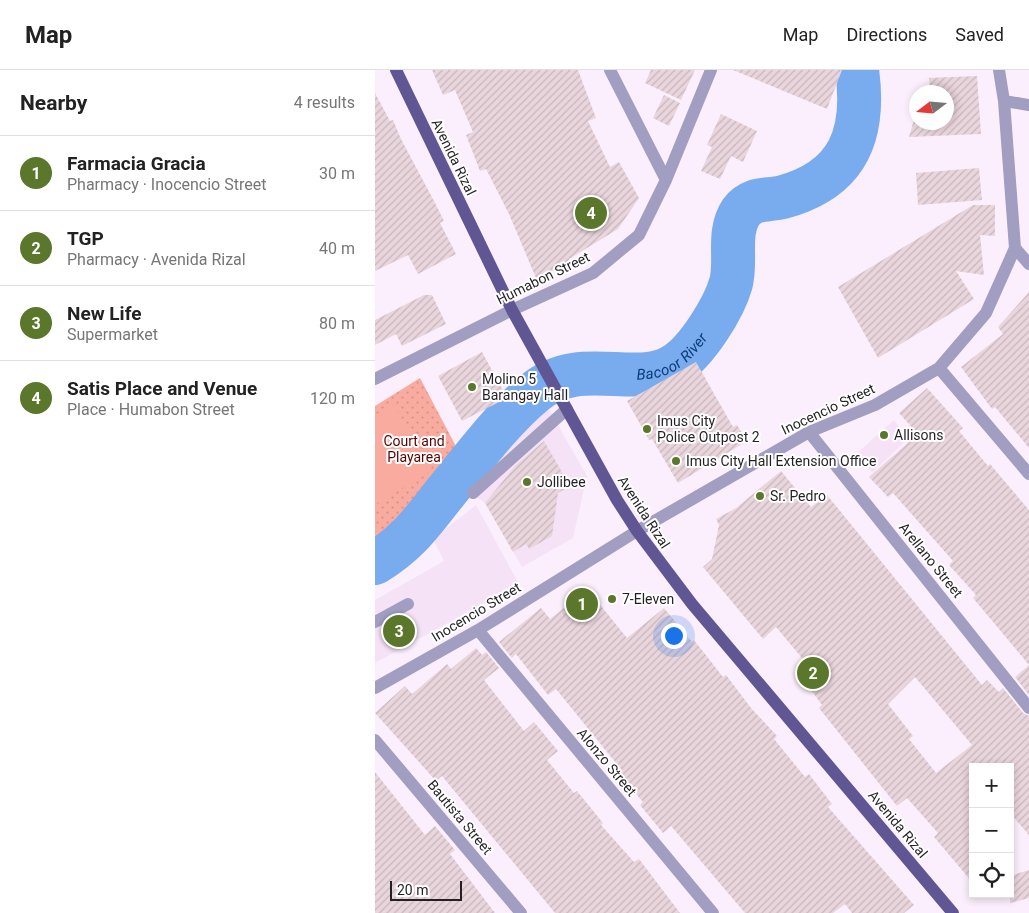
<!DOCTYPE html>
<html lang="en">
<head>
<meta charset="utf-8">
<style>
  :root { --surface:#fff; --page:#f6f6f6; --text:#222; --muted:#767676; --line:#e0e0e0; --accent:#5a772c }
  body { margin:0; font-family:Roboto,sans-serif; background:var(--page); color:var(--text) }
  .controls { position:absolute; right:15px; bottom:15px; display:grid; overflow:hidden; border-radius:0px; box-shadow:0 2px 8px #0003 }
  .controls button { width:45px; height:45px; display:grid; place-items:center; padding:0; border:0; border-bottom:1px solid var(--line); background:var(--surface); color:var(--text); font:25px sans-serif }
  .compass { position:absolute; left:534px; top:15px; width:45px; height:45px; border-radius:50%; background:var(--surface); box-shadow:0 2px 8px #0003; rotate:254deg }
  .scale { position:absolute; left:15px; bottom:12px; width:72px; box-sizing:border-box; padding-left:5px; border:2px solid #241f24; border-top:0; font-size:14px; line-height:18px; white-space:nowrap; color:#241f24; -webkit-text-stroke:4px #fff; paint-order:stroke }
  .you { position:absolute; left:298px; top:565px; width:18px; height:18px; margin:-12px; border:4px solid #fff; border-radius:50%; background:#1a73e8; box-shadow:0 0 0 8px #1a73e833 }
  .badge { display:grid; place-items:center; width:32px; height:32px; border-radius:50%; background:var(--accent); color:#fff; font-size:16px; font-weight:700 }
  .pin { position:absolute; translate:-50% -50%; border:2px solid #fff; box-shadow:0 1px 5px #0006 }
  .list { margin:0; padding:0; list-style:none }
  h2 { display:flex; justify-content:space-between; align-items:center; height:65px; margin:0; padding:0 20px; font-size:21px }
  h2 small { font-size:16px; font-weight:400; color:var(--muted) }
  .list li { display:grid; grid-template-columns:32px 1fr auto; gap:15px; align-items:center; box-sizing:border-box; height:75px; padding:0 20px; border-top:1px solid var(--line) }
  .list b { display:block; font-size:19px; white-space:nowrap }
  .list p { margin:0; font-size:16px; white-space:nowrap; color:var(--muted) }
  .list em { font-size:16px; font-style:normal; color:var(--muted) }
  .icon { flex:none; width:28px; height:28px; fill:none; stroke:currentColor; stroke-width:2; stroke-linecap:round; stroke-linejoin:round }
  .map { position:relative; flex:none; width:654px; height:843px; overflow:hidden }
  header { display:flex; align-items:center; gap:30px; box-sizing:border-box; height:70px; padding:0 25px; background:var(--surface); border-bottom:1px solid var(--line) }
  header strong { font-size:24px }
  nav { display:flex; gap:28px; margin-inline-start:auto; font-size:18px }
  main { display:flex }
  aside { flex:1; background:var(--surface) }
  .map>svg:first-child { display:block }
  .built { fill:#f5e2f7 }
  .grass { fill:url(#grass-dots) }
  .forest { fill:url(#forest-crowns) }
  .garden { fill:#faab9f }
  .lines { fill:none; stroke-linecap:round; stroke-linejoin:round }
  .river { stroke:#79abef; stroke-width:44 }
  .building { fill:url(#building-hatch); fill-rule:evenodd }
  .minor { stroke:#a19ec1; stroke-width:12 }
  .major { stroke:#5f5693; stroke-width:12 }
  .poi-dot { fill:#5a772c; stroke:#fff; stroke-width:2 }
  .labels { text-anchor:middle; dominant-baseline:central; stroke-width:4; stroke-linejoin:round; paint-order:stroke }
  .street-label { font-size:14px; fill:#241f24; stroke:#fff }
  .poi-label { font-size:14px; fill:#241f24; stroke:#fff; text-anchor:start }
  .park-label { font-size:14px; fill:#560202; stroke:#fff }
  .water-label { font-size:15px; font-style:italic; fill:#0b3c79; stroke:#fff }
</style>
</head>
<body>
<header>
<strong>Map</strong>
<nav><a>Map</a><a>Directions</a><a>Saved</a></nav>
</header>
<main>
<aside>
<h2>Nearby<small>4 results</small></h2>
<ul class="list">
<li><span class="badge">1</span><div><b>Farmacia Gracia</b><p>Pharmacy · Inocencio Street</p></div><em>30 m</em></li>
<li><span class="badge">2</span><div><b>TGP</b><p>Pharmacy · Avenida Rizal</p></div><em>40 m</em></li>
<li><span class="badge">3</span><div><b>New Life</b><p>Supermarket</p></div><em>80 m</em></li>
<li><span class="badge">4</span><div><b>Satis Place and Venue</b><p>Place · Humabon Street</p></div><em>120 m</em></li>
</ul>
</aside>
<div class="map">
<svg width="654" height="843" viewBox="0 0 654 843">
  <defs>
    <pattern id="grass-dots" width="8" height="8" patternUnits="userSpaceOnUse" patternTransform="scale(1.25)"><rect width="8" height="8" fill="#faab9f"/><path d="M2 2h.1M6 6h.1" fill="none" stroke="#d69389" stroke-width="1.8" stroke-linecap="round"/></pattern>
    <pattern id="forest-crowns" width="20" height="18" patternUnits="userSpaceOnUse" patternTransform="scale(1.25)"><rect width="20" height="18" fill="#faab9f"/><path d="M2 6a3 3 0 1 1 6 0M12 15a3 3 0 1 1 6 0" fill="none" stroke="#d69389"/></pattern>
    <pattern id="building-hatch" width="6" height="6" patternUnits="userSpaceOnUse" patternTransform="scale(1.25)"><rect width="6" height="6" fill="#e9d5dc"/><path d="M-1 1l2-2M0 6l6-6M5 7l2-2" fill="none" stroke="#c8b6bd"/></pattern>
  </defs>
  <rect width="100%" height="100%" fill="#fceffd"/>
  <path class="built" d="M167,327l45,79 -14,62 -51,29 -37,-64 -21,-15z
    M519,350l14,19 -36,34 -16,-19z
    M101,435l43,79 -144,79v-63l69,-39 -11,-22z"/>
  <path class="grass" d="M45,308l40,76 -59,69 -26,14v-131z"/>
  <path class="forest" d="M156,311l11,16 -134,160 -33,21v-45l24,-12 32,-29 74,-89z"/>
  <path class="garden" d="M19,334l36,68 -55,32v-89z"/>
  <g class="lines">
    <path class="river" id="s1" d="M0,493c33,-20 47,-41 70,-70 28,-34 56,-73 90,-101 46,-38 101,-2 140,-27 22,-14 49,-57 56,-82 6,-23 -4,-50 10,-71 11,-15 26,-11 42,-15 66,-18 83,-63 74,-127"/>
  </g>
  <path class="building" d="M57,0h146l18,48 -8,3 22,46 9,-5 20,36 -21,31 -49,30 2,4 -35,15 -27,-64 -23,-45 -6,2 -14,-36 7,-3 -18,-42 -12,5z
    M276,0h44l-14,30 -36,-17z
    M358,0h109l-15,39z
    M602,6l4,58 -72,3 7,-24 1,9h30v-30h-17l-1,-14z
    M0,23l15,28 3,-1 8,19 33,62 10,20 -4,2 16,31 -38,20 -10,-19 -33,16z
    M289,25l16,8 -11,23 -16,-8z
    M346,44l36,17 -14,31 -12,-6 -11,23 -19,-8 11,-24 -5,-2z
    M604,98l3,32 -64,5 -2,-32z
    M598,135h22v31l-15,-1 4,40 -28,-4 18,28 -96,59 -40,-71z
    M654,222v156l-34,-41 -3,2 -31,-42 42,-33 -5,-7z
    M49,225h8l14,29 -44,22 -6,-12 -21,11v-25z
    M107,282l25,46 -45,23 -24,-45z
    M321,292l37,65 4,-2 10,16 -69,42 -26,-44 -3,1 -22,-39z
    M552,318l36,40 -4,3 29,35 2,-2 39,46v185l-14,-18 14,-12 -56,-67 3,-3 -27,-30 4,-4 -60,-68 -5,4 -19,-20 49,-43 -19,-21z
    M169,371l26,45 -12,7 -6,43 -23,13 -3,-5 -13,8 -28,-49 30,-37z
    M406,401l30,36 16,-12 155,190 5,-5 12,12 4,-4 20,25 6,3v119l-19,-22v-46h-37v116l-39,-46 4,-4 -31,-35 -10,8 -78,-98 3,-3 -26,-35 10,-7 -30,-36 -13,12 -60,-72 9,-8 7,-34 -3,-6 20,-11zM540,607l57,68 -36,28 -27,-34 4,-3 -25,-32z
    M214,521l38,47 37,-30 28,34 2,-2 29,37 3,-2 25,33 26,28 -3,3 31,38 4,-3 23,30 -4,3 86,98 -10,8h-52l-7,-9 -12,9h-88l-74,-87 -8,7 -23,-28 3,-3 -31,-36 4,-3 -60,-74 -8,6 -32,-41 -4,4 -13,-16 42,-34 9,11 19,-15 2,3z
    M101,578l6,7 4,-3 13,16 -15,12 40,51 10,-9 24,29 -11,9 27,33 3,-2 26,32 -2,2 33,37 5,-3 41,54h-125l-113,-137 -6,5 -61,-68 30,-27 7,8 35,-30 4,5z
    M0,702l50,63 10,-9 20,24 -5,4 45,59h-120z
    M654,800v28l-19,5v-27z"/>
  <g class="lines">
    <path class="minor" d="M235,0l56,110
      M629,31l25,4
      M640,178l14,16
      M564,298l90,106
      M0,309l137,-69 81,-37 46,-38 27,-55 45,-110
      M434,362l220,276
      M98,423l94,-84
      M0,552l33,-18
      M103,560l235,283
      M0,618l103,-58 159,-99 172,-99 66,-27 64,-37 47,-55 29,-65 -11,-147 -5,-31
      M0,670l146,173"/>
    <path class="major" d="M21,0l116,240 105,190 20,31 55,73 261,309"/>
  </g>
  <g class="poi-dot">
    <circle cx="97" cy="317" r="5"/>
    <circle cx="272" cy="359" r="5"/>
    <circle cx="509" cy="365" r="5"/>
    <circle cx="301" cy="391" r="5"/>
    <circle cx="152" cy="412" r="5"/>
    <circle cx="385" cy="426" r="5"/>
    <circle cx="237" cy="529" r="5"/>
  </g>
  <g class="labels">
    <g class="street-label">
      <text transform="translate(79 87) rotate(64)">Avenida Rizal</text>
      <text transform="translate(168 208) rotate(-26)">Humabon Street</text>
      <text transform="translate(453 339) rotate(-25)">Inocencio Street</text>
      <text transform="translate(269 442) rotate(57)">Avenida Rizal</text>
      <text transform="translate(556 490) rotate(51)">Arellano Street</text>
      <text transform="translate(101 542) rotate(-31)">Inocencio Street</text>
      <text transform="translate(232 692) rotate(50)">Alonzo Street</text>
      <text transform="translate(85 747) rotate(50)">Bautista Street</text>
      <text transform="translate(523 754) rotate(50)">Avenida Rizal</text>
    </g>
    <g class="poi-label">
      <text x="107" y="309">Molino 5<tspan x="107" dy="16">Barangay Hall</tspan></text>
      <text x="282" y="351">Imus City<tspan x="282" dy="16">Police Outpost 2</tspan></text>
      <text x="519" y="365">Allisons</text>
      <text x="311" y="391">Imus City Hall Extension Office</text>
      <text x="162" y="412">Jollibee</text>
      <text x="395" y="426">Sr. Pedro</text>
      <text x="247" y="529">7-Eleven</text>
    </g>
    <g class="park-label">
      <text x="39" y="371">Court and<tspan x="39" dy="16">Playarea</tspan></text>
    </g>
    <g class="water-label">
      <text stroke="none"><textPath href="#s1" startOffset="382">Bacoor River</textPath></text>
    </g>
  </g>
</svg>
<div class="controls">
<button>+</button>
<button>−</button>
<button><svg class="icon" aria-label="locate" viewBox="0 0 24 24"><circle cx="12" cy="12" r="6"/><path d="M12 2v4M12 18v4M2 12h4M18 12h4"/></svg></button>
</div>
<svg class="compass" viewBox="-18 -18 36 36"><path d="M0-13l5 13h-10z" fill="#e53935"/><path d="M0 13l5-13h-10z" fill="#767676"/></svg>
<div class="scale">20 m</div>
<div class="you"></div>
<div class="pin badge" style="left:207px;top:534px">1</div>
<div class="pin badge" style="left:438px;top:603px">2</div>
<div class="pin badge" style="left:24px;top:561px">3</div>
<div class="pin badge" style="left:216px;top:143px">4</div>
</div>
</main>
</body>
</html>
